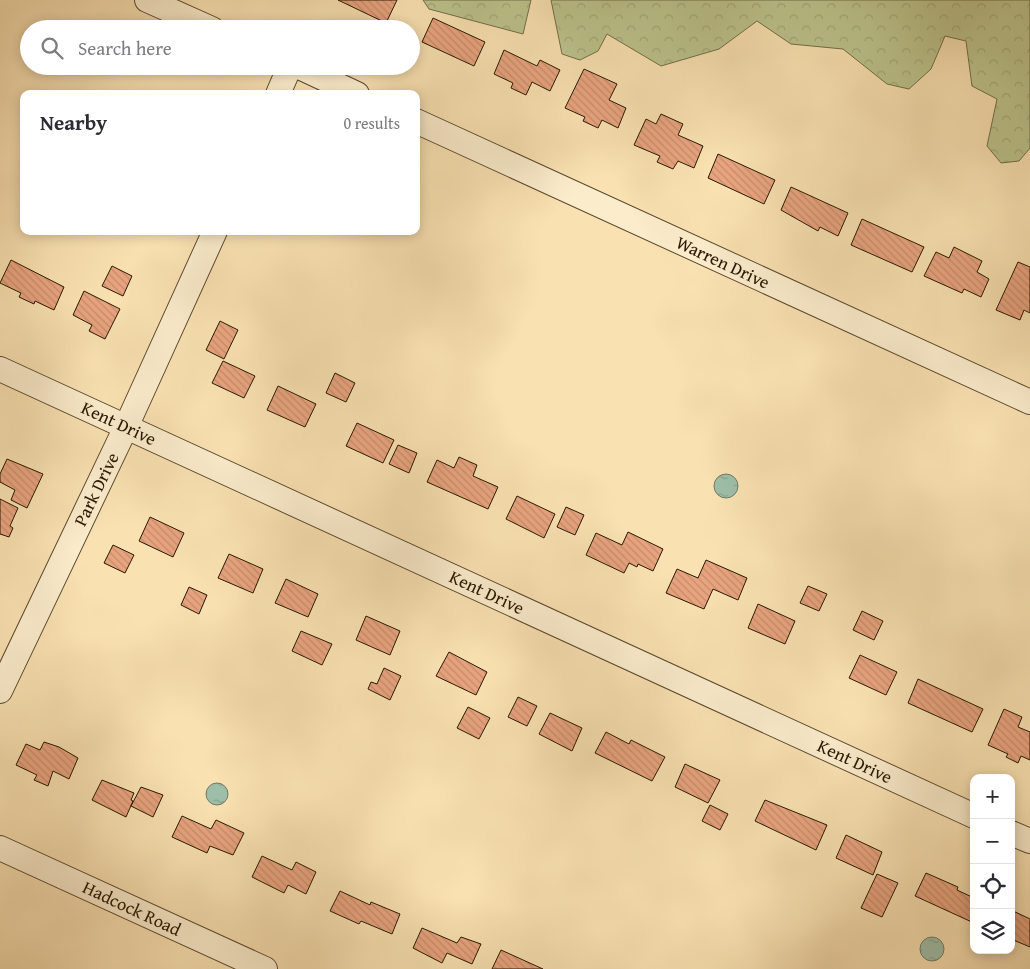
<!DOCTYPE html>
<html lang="en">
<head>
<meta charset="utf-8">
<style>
  :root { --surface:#fff; --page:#f2f2f3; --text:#2b2b33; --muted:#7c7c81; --line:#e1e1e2 }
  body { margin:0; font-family:"Gentium Book Plus",serif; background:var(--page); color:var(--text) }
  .controls { position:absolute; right:15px; bottom:15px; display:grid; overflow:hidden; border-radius:10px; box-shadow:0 2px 12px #0003 }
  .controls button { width:45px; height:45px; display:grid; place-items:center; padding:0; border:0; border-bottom:1px solid var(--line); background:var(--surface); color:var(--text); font:25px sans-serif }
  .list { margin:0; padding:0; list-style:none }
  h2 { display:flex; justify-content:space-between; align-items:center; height:65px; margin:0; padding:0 20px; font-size:21px }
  h2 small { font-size:16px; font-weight:400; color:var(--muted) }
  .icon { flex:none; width:28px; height:28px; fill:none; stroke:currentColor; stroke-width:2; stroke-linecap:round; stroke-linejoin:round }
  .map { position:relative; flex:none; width:1030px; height:969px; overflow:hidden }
  .search { position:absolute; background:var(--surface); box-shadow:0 2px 12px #0003; left:20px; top:20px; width:400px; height:55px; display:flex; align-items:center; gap:12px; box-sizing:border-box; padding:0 18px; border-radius:28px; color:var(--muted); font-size:19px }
  .panel { position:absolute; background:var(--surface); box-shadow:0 2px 12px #0003; left:20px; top:90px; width:400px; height:145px; border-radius:10px }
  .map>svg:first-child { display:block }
  .forest { fill:url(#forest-crowns); stroke:#726e48 }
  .water { fill:url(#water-ripples); stroke:#6f7c66 }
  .building { fill:url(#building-back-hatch); stroke:#281802 }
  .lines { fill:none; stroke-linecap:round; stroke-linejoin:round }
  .minor-casing { stroke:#5c4a2e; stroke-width:26 }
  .minor { stroke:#fbeccc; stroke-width:24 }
  .labels { text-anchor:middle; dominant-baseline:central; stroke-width:4; stroke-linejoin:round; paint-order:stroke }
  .street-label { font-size:18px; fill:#281802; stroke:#fbeccc }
</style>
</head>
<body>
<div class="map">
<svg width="1030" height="969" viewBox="0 0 1030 969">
  <defs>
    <pattern id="forest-crowns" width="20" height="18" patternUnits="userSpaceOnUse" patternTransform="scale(1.25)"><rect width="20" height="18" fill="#bcc38d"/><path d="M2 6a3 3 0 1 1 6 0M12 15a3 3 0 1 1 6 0" fill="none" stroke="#a2a778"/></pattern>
    <pattern id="water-ripples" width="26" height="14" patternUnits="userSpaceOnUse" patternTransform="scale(1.25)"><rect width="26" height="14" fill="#9ebea9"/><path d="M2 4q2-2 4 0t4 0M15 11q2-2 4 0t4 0" fill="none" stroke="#88a390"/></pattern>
    <pattern id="building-back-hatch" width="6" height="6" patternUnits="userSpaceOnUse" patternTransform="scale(1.25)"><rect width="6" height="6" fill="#e8a47f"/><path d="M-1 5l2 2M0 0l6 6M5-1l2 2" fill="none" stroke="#c78c6c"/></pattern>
  </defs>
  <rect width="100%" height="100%" fill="#f9e1b1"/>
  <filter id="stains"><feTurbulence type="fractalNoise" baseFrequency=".004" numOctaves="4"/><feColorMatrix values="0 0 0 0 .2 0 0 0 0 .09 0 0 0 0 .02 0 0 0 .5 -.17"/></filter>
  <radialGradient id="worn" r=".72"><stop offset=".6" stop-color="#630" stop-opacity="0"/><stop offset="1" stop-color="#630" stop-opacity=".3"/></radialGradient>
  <path class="forest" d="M423,0h108l-8,34 -94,-25z
    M551,0h479v148l-11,13 -18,2 -14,-17 10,-47 -25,-13 -6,-45 -21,-5 -14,33 -22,20 -22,-5 -44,-35 -52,-5 -34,-23 -38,28 -58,17 -54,-32 -9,17 -18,9 -18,-6z"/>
  <path class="water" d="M714 486a12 12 0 1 1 24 0a12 12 0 1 1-24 0Z
    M206 794a11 11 0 1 1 22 0a11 11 0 1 1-22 0Z
    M920 949a12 12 0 1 1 24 0a12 12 0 1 1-24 0Z"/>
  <path class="building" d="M338,0h59l-11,23z
    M433,18l52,24 -11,24 -52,-24z
    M504,50l33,16 3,-6 20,10 -10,21 -18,-9 -6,13 -15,-7 2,-5 -19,-9z
    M584,69l33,15 -8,16 17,8 -8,20 -16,-8 -4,8 -15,-7 2,-4 -20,-9z
    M661,114l22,10 -5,11 25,11 -9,22 -16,-7 -5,8 -16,-7 3,-6 -26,-11 12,-26 10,5z
    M718,154l57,26 -11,24 -56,-26z
    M791,187l57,26 -10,23 -18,-9 -2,4 -37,-21z
    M862,219l62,28 -12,25 -61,-27z
    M954,247l28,14 -5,11 12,7 -8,18 -17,-8 -2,4 -38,-17 12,-24 13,6z
    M11,260l53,27 -10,23 -19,-9 -1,3 -15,-7 2,-4 -21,-10z
    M1018,262l12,5v46l-6,-3 -4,10 -24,-10z
    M112,266l20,10 -9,20 -21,-10z
    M84,291l36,18 -15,30 -16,-8 3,-6 -19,-10z
    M220,321l18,9 -14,29 -18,-9z
    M223,361l32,15 -11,22 -32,-15z
    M335,373l20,10 -9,19 -20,-9z
    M278,386l38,18 -11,23 -38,-17z
    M357,423l37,17 -11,23 -37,-17z
    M398,445l19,8 -8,20 -20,-9z
    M459,457l18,8 -4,11 25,11 -10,22 -61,-27 10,-22 17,8z
    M7,459l36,15 -16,34 -16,-8 4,-10 -15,-8v-8z
    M517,496l38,18 -11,24 -38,-19z
    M0,499l18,9 -8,18 3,2 -4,9 -9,-3z
    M566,507l18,8 -9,20 -18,-8z
    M150,517l34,16 -11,24 -34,-16z
    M628,532l35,17 -10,22 -15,-7 -1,3 -8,-4 -5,10 -38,-18 10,-22 26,12z
    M113,545l21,10 -9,18 -21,-10z
    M229,554l34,15 -10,24 -35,-15z
    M706,560l41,18 -9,22 -25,-11 -9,20 -38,-16 11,-24 21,9z
    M286,579l32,15 -10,23 -33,-14z
    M808,586l19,8 -8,17 -19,-8z
    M189,587l18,8 -8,19 -18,-9z
    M758,604l37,17 -10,23 -37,-16z
    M862,611l21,10 -9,19 -21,-10z
    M366,616l34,15 -10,24 -34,-15z
    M301,631l31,13 -10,21 -30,-14z
    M449,652l38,20 -11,23 -40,-19z
    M860,655l37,17 -11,23 -37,-17z
    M384,668l17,8 -11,24 -22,-11 3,-7 6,2z
    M918,679l65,30 -11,23 -64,-29z
    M518,697l19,9 -10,20 -19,-9z
    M468,707l22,11 -11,21 -22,-11z
    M1004,709l18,8 -4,10 12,5v28l-9,-4 -3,7 -12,-6 2,-3 -20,-9z
    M550,713l32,15 -10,23 -33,-17z
    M606,732l23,12 2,-4 34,17 -13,24 -57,-28z
    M44,742l15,5 19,11 -9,21 -16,-8 -5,15 -14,-6 3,-5 -21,-10 10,-21 14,6z
    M685,764l35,16 -12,23 -33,-16z
    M102,780l32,13 -3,7 2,1 -7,16 -34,-17z
    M141,787l22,8 -10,22 -22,-11z
    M765,800l62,25 -11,25 -61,-29z
    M710,805l18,9 -8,16 -18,-9z
    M182,816l29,13 5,-9 28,13 -11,22 -23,-9 -3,7 -35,-16z
    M846,835l36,17 -9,23 -37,-17z
    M262,856l30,14 4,-8 20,10 -10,22 -18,-9 -4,8 -32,-16z
    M926,873l32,14 -1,3 17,8v25l-59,-27z
    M877,874l21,9 -16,34 -21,-9z
    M340,891l30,14 1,-3 29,12 -8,20 -31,-13 -2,3 -29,-13z
    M1011,910l19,9v28l-19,-8z
    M422,928l35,15 4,-6 20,7 -9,20 -25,-11 -5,10 -29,-15z
    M501,950l42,19h-51z"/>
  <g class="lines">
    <defs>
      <path id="minor" d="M147,0l65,29
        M297,66l60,28
        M278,94l12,-28
        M416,121l614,281
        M0,369l974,447
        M0,691l126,-264 89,-196
        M1011,833l19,8
        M0,848l265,121"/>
    </defs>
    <use href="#minor" class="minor-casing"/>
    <use href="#minor" class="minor"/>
  </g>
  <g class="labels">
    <g class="street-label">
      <text transform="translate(723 262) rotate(25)">Warren Drive</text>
      <text transform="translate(119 423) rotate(25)">Kent Drive</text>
      <text transform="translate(96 489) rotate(-64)">Park Drive</text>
      <text transform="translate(487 592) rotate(25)">Kent Drive</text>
      <text transform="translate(855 761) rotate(25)">Kent Drive</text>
      <text transform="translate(132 908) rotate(25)">Hadcock Road</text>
    </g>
  </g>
  <rect width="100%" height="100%" filter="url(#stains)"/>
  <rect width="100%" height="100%" fill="url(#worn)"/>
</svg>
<div class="controls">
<button>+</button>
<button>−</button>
<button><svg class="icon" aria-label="locate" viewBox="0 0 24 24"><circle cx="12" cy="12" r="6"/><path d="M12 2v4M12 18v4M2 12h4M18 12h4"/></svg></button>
<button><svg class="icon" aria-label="layers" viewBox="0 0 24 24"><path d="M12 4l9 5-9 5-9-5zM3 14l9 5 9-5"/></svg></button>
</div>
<div class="search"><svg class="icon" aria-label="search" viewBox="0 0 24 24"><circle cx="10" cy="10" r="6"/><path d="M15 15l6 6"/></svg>Search here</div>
<section class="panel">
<h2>Nearby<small>0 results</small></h2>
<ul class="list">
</ul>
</section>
</div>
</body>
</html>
